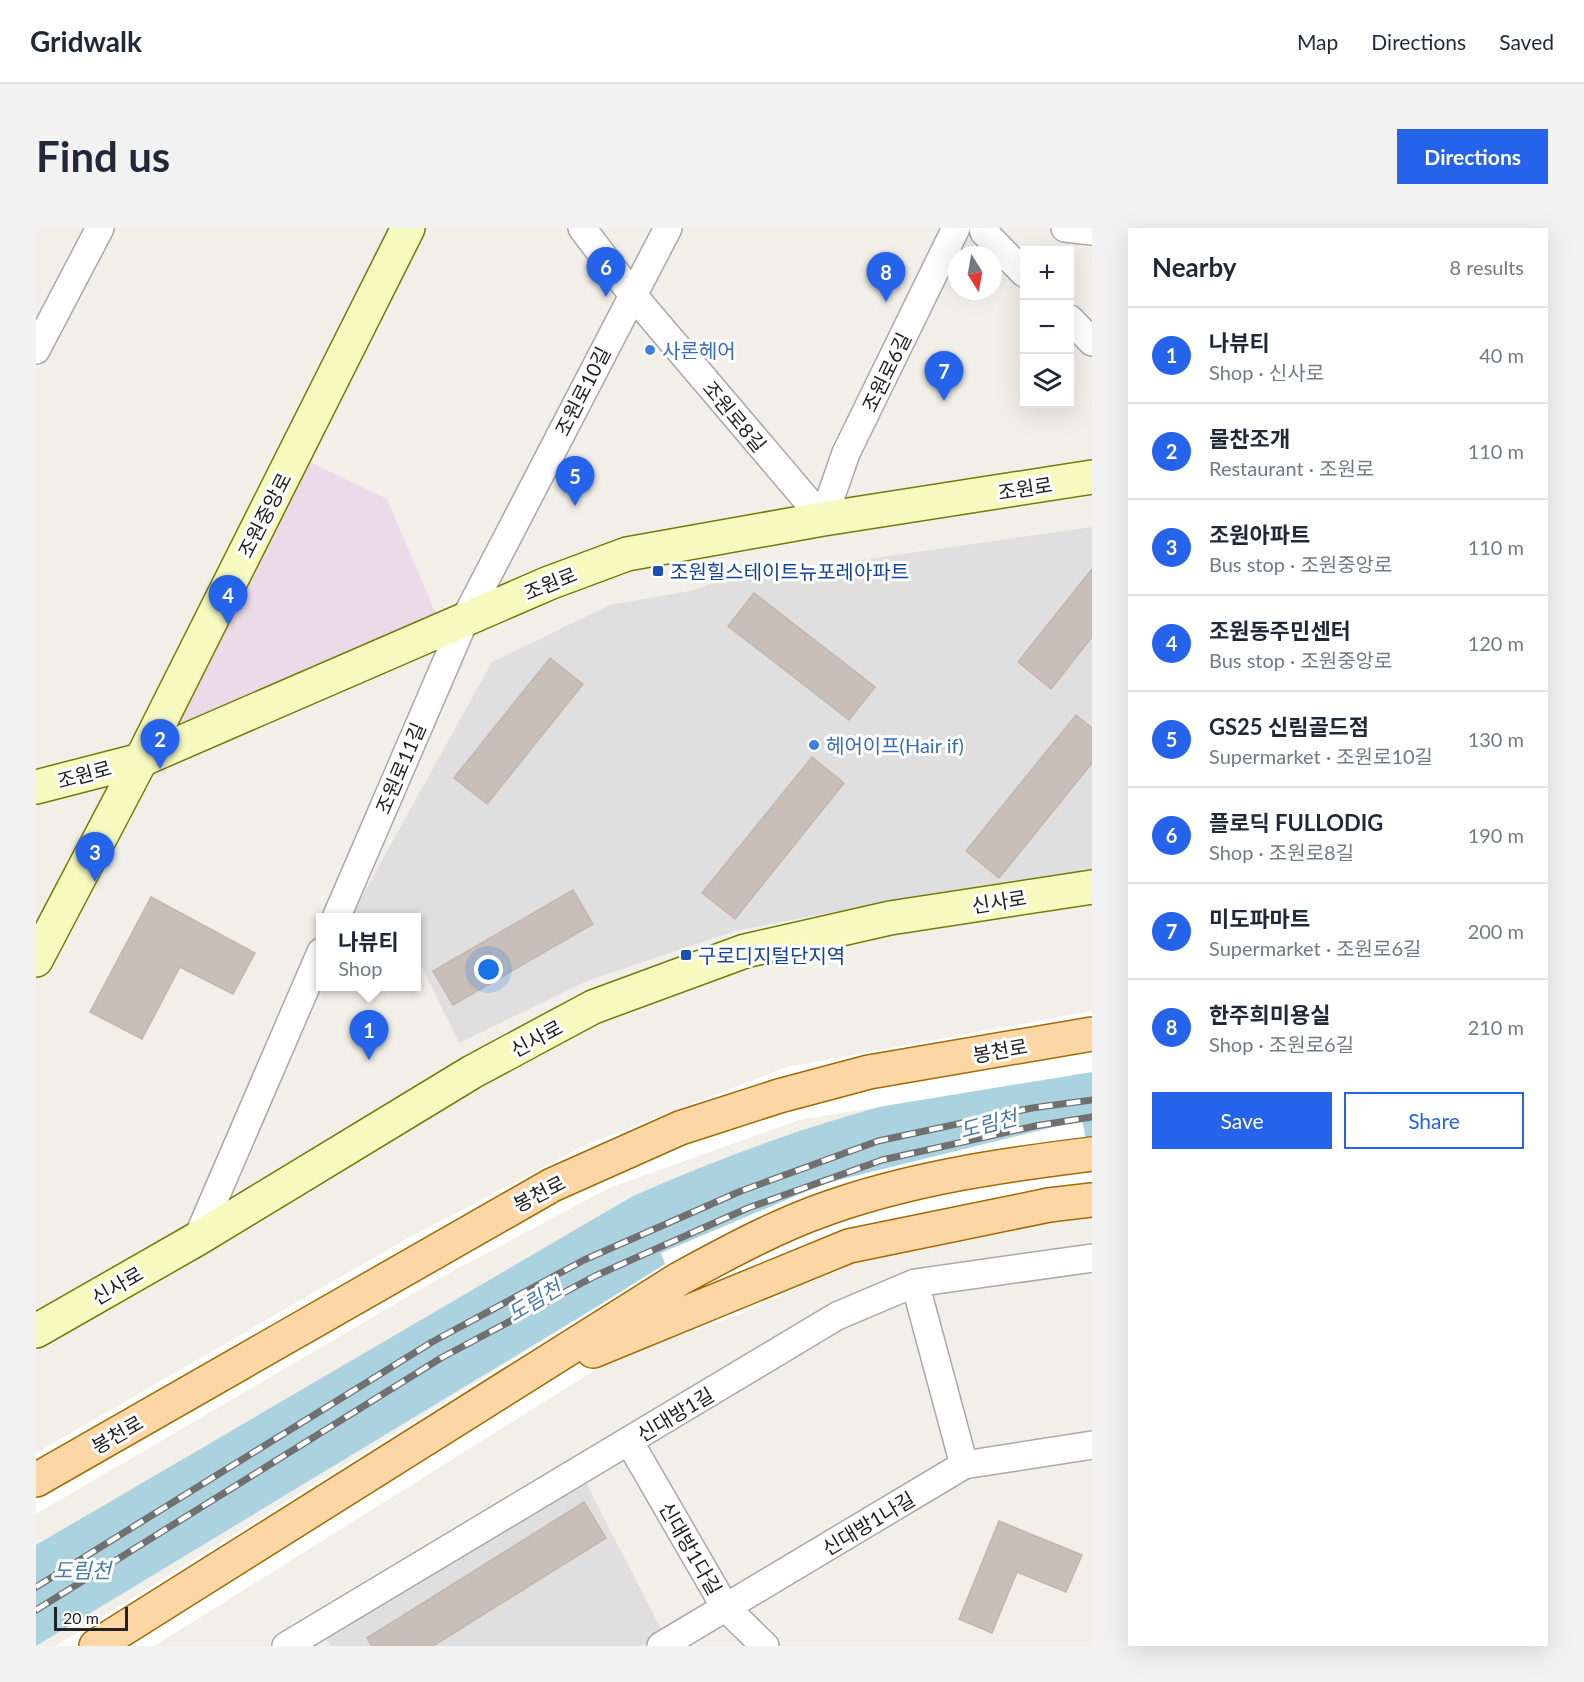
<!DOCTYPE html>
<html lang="en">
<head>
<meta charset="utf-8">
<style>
  :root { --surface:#fff; --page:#f2f2f3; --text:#1f2937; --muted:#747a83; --line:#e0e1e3; --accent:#2563eb }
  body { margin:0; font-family:Lato,"Noto Sans KR",sans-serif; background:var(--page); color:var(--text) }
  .controls { position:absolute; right:18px; top:18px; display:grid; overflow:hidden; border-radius:0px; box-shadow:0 6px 24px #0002 }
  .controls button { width:54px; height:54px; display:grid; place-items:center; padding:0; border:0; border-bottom:2px solid var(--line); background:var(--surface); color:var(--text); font:30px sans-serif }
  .compass { position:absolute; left:912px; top:18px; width:54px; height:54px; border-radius:50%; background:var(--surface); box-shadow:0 6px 24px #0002; rotate:169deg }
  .scale { position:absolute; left:18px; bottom:15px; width:74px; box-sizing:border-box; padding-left:6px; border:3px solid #222; border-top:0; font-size:16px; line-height:21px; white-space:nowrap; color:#222; -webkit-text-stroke:4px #fff; paint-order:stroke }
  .you { position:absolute; left:453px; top:742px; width:21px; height:21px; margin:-15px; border:4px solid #fff; border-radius:50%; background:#1a73e8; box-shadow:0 0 0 9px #1a73e833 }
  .badge { display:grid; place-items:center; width:39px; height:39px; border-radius:50%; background:var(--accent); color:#fff; font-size:20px; font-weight:700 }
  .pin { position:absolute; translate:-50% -50px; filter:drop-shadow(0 2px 3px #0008) }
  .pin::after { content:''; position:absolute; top:32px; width:21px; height:18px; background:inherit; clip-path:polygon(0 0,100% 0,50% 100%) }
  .popup { position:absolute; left:280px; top:685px; width:105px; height:78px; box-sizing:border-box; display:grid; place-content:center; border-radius:0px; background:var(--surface); filter:drop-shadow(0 2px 4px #0005); font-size:20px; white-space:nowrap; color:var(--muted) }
  .popup b { font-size:22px; color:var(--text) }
  .popup::after { content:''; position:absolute; left:50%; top:100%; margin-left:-12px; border:12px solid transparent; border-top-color:var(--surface) }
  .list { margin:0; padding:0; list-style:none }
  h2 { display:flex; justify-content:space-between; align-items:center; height:78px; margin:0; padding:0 24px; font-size:26px }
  h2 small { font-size:20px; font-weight:400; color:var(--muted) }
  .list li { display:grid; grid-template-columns:39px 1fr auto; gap:18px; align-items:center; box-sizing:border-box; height:96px; padding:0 24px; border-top:2px solid var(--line) }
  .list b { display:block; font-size:22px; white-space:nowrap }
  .list p { margin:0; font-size:20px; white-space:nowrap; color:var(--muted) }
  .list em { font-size:20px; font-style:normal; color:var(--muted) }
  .actions { display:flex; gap:12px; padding:18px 24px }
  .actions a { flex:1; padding:14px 0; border:2px solid var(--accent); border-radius:0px; text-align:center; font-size:21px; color:var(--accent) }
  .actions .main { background:var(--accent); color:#fff }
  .icon { flex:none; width:33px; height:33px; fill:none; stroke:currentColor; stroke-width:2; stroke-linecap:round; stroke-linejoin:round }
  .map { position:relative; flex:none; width:1056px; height:1418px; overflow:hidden; border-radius:0px }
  header { display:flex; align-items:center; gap:36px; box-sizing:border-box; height:84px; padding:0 30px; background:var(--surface); border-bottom:2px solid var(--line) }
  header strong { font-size:28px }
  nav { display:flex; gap:33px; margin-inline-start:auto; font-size:21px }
  .intro { display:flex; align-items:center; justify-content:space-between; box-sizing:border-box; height:144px; padding:0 36px }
  h1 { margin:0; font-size:42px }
  .button { padding:15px 27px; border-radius:0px; background:var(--accent); color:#fff; font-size:21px; font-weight:700 }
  main { display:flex; gap:36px; padding:0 36px }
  aside { flex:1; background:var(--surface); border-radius:0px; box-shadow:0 6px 24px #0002 }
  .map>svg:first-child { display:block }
  .residential { fill:#e0dfdf }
  .industrial { fill:#ebdbe8 }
  .water { fill:#aad3df }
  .pier { fill:#fff }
  .building { fill:#c7bfb8; stroke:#c4b6ab; stroke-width:1.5 }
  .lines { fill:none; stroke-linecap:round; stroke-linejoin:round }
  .street-casing { stroke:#a9a9a9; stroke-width:30 }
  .secondary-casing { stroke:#707d05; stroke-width:36 }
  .primary-casing { stroke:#a06b00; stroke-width:36 }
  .street { stroke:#fff; stroke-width:27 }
  .secondary { stroke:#f7fabf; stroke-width:33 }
  .primary { stroke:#fcd6a4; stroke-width:33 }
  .rail-casing { stroke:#707070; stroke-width:7 }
  .rail { stroke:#fff; stroke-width:4.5; stroke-dasharray:14; stroke-linecap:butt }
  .shop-dot { fill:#3f7fe0; stroke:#fff; stroke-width:2 }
  .transit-dot { fill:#1a4fb4; stroke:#fff; stroke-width:2 }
  .labels { text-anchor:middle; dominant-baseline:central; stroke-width:6; stroke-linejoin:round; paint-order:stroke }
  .shop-label { font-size:20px; fill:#366cbe; stroke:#fff; text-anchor:start }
  .street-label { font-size:20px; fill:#222; stroke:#fff }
  .transit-label { font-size:20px; fill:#164399; stroke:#fff; text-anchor:start }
  .water-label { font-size:21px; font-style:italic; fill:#4a7aab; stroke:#fff }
</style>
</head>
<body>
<header>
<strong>Gridwalk</strong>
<nav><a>Map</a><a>Directions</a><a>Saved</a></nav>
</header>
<div class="intro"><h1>Find us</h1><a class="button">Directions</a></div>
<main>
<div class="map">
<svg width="1056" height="1418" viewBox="0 0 1056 1418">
  <rect width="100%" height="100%" fill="#f2efe9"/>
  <path class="residential" d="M1056,299v343l-207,32 -150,29 -148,50 -128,62 -38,-78 -4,2v-49h-67l142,-256 118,-57 85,-15 25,-10z
    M548,1251l79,154 -22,13h-311l-6,-12z"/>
  <path class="industrial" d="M268,231l83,40 51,120 -282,127z"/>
  <path class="water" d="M1056,841v70l-423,124 -633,383v-101l597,-349c87,-38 174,-71 266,-94 63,-16 129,-22 193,-33z"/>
  <path class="pier" d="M1056,783v61l-293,48 -190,68 -171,91 -402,235v-61l374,-216 178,-93 199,-77z
    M1046,892l4,20h6v45l-114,17 -140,33 10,30 -112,51 -120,41 -462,289h-98l609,-382 -4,-11 165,-70z"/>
  <path class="building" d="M1056,341v68l-41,52 -33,-27z
    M718,365l121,94 -26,33 -121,-94z
    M514,430l33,26 -96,120 -33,-26z
    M1040,487l16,13v35l-93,115 -33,-27z
    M776,529l32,26 -109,136 -33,-26z
    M537,662l20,34 -140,81 -20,-34z
    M115,669l104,56 -22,41 -53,-27 -38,72 -52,-27z
    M548,1274l22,36 -173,108h-61l-5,-8z
    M963,1293l83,34 -16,37 -49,-20 -25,61 -33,-14z"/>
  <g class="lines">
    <defs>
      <path id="street" d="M546,0l50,66 191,225
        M947,0l1,4 40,41
        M1029,0l27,3
        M1034,91l22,23
        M0,122l64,-122
        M787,291l23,-66 110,-225
        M300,690l129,-299 203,-391
        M161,1011l124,-287
        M879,1055l49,182
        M593,1213l96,166 40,39
        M250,1418l551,-330 78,-33 177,-25
        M625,1418l303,-181 128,-20"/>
      <path id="secondary" d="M0,559l105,-27 408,-177 78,-29 196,-35 269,-42
        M0,732l105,-200 267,-532
        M0,1103l161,-92 275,-167 121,-65 152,-56 145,-33 202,-31"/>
      <path id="primary" d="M557,1123l256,-105 200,-41 43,-5
        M0,1252l516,-295 128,-57 99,-32 90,-24 223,-38
        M60,1418l583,-367c48,-26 97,-53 149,-71 85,-30 175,-43 264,-54"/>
    </defs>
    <use href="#street" class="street-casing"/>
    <use href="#secondary" class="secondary-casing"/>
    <use href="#primary" class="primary-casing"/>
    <use href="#street" class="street"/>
    <use href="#secondary" class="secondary"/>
    <use href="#primary" class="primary"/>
    <defs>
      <path id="rail" d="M0,1359l396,-245 152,-82 157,-69 137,-50 154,-33 60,-8
        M0,1382l405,-252 154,-82 153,-68 134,-48 153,-34 57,-9"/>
    </defs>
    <use href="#rail" class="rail-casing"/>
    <use href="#rail" class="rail"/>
  </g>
  <g class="shop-dot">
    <circle cx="614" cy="122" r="6"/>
    <circle cx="778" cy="517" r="6"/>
  </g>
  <g class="transit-dot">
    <rect x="616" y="337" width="12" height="12" rx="3"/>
    <rect x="644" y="721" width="12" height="12" rx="3"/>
  </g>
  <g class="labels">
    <g class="shop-label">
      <text x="626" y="122">사론헤어</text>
      <text x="790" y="517">헤어이프(Hair if)</text>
    </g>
    <g class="street-label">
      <text transform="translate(850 144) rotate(-64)">조원로6길</text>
      <text transform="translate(546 163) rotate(-63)">조원로10길</text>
      <text transform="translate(699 188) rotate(50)">조원로8길</text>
      <text transform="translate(989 260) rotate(-9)">조원로</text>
      <text transform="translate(228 287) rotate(-63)">조원중앙로</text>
      <text transform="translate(514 355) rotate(-22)">조원로</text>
      <text transform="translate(364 540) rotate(-67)">조원로11길</text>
      <text transform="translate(48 546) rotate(-15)">조원로</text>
      <text transform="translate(963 673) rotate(-9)">신사로</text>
      <text transform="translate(500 810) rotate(-28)">신사로</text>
      <text transform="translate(964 822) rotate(-10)">봉천로</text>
      <text transform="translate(503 965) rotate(-27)">봉천로</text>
      <text transform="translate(81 1057) rotate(-30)">신사로</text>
      <text transform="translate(639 1186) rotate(-31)">신대방1길</text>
      <text transform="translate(81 1206) rotate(-30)">봉천로</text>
      <text transform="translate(832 1295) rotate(-31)">신대방1나길</text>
      <text transform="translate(655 1320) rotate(60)">신대방1다길</text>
    </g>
    <g class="transit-label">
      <text x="634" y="343">조원힐스테이트뉴포레아파트</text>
      <text x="662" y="727">구로디지털단지역</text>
    </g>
    <g class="water-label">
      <text transform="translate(952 895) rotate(-14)">도림천</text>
      <text transform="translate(498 1072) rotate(-31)">도림천</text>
      <text x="46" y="1341">도림천</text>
    </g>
  </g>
</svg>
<div class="controls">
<button>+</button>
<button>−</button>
<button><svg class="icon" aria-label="layers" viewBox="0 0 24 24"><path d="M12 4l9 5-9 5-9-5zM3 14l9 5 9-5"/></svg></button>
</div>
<svg class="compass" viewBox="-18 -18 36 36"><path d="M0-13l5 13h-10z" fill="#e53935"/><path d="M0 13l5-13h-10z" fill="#747a83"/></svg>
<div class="scale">20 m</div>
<div class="you"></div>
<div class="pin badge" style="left:333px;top:832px">1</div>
<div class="popup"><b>나뷰티</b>Shop</div>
<div class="pin badge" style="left:124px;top:541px">2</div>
<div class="pin badge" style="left:59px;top:654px">3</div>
<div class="pin badge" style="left:192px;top:397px">4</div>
<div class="pin badge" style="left:539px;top:278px">5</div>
<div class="pin badge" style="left:570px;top:69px">6</div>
<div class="pin badge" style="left:908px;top:173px">7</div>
<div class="pin badge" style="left:850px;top:74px">8</div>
</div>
<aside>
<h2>Nearby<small>8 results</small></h2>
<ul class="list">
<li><span class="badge">1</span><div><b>나뷰티</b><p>Shop · 신사로</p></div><em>40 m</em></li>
<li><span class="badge">2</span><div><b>물찬조개</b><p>Restaurant · 조원로</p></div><em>110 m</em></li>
<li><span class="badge">3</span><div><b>조원아파트</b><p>Bus stop · 조원중앙로</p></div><em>110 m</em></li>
<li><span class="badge">4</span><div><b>조원동주민센터</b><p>Bus stop · 조원중앙로</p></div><em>120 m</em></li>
<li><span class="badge">5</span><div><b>GS25 신림골드점</b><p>Supermarket · 조원로10길</p></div><em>130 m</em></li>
<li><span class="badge">6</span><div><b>플로딕 FULLODIG</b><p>Shop · 조원로8길</p></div><em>190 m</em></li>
<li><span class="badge">7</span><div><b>미도파마트</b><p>Supermarket · 조원로6길</p></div><em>200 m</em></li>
<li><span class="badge">8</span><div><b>한주희미용실</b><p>Shop · 조원로6길</p></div><em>210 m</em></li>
</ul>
<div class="actions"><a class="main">Save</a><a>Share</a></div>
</aside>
</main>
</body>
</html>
